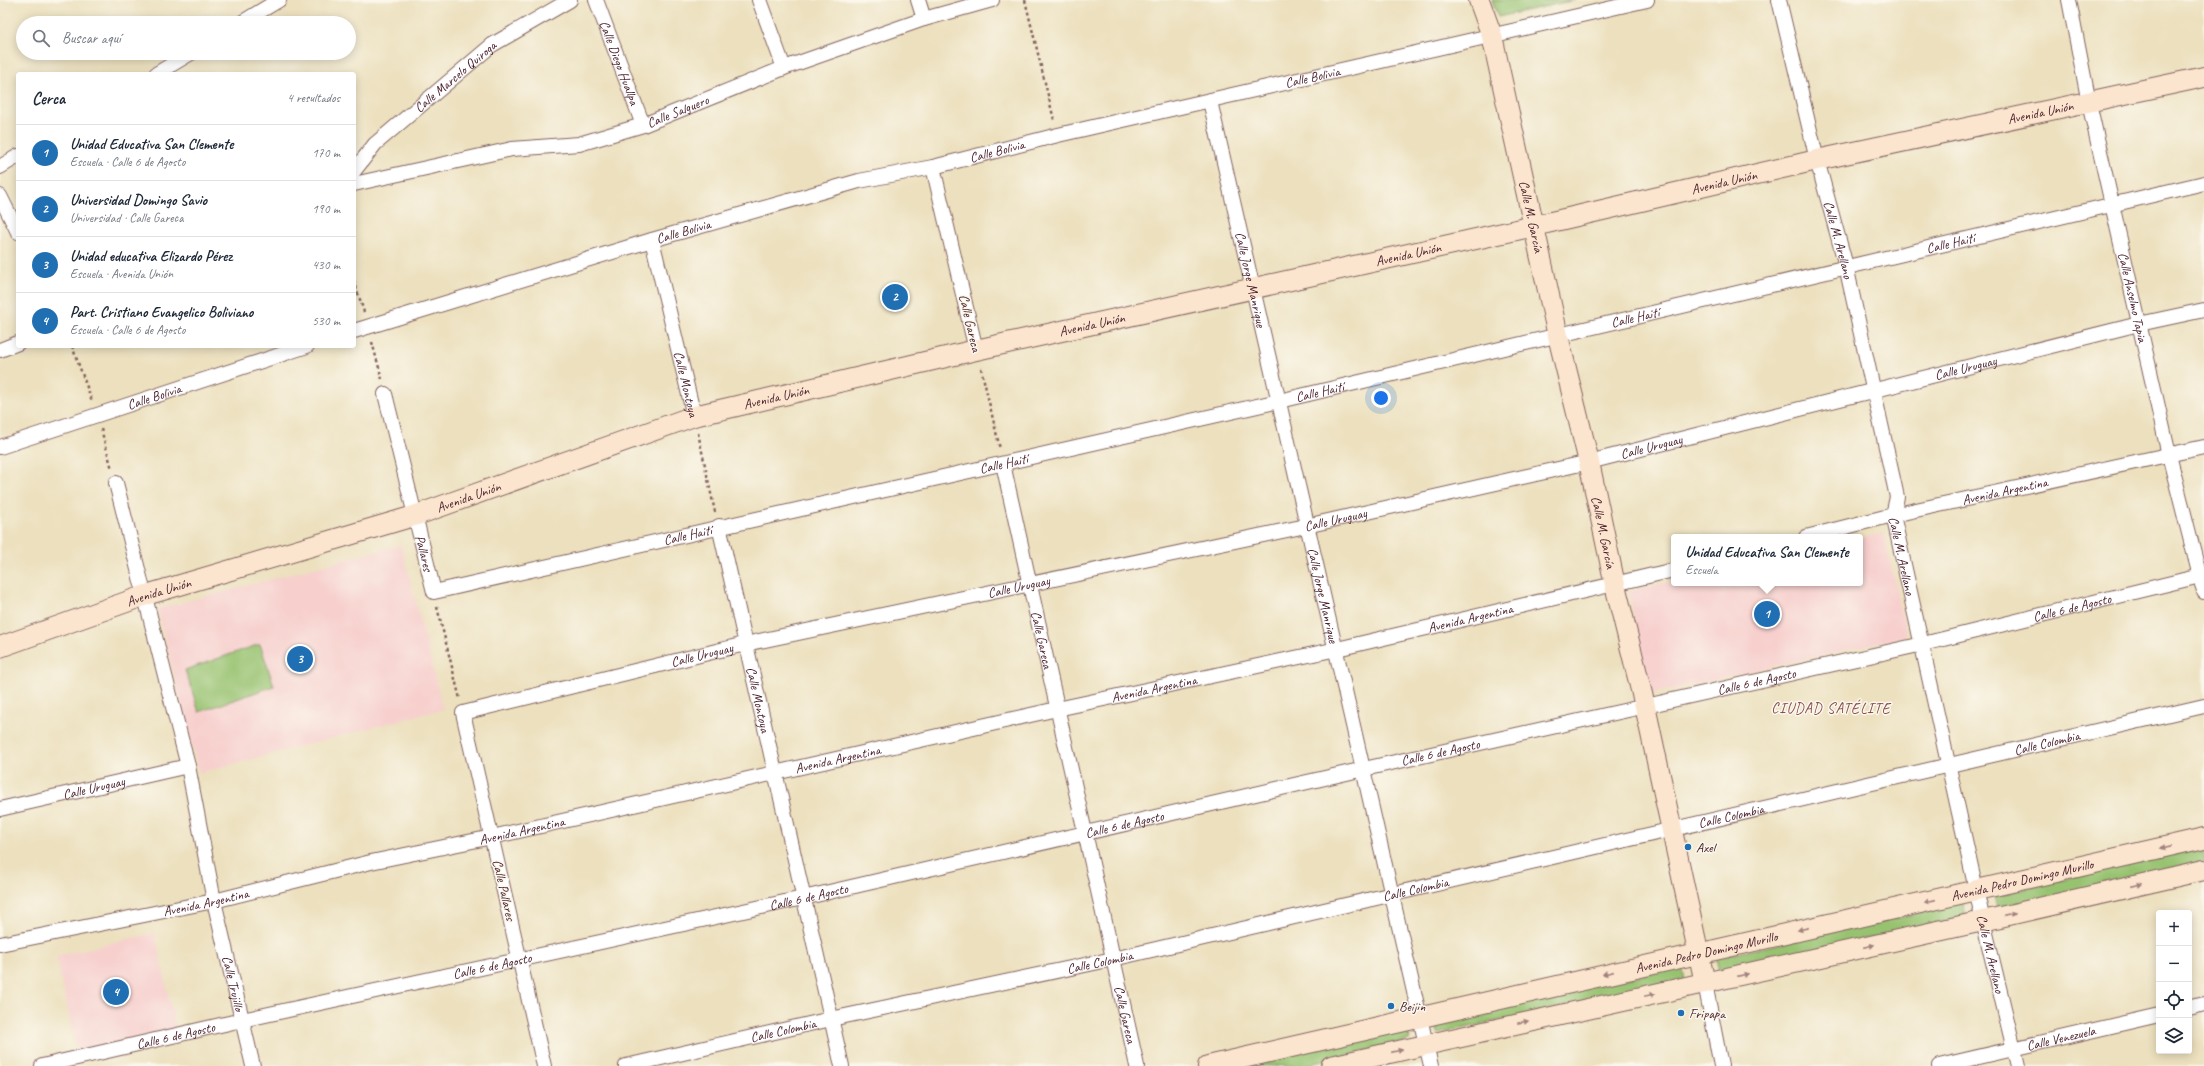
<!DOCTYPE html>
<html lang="es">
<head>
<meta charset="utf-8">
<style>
  :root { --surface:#fff; --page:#f2f2f3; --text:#1f2937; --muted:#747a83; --line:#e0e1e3; --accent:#1f6fb2 }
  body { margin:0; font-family:Caveat,sans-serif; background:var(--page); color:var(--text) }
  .controls { position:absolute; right:12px; bottom:12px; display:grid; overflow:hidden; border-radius:4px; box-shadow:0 2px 10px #0003 }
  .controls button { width:36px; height:36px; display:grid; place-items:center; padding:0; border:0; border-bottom:1px solid var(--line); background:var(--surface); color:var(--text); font:20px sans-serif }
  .you { position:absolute; left:1381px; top:398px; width:14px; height:14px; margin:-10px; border:3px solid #fff; border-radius:50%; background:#1a73e8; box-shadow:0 0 0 6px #1a73e833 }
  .badge { display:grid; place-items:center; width:26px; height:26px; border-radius:50%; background:var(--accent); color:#fff; font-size:13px; font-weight:700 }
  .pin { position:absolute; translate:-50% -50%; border:2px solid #fff; box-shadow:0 1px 4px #0006 }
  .popup { position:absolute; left:1671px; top:534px; width:192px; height:52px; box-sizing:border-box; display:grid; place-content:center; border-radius:4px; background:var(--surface); filter:drop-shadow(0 1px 3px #0005); font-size:13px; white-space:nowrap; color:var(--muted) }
  .popup b { font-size:15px; color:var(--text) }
  .popup::after { content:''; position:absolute; left:50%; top:100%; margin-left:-8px; border:8px solid transparent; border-top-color:var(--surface) }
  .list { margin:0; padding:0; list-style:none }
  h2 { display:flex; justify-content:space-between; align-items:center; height:52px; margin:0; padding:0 16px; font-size:17px }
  h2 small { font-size:13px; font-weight:400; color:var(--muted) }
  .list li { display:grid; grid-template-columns:26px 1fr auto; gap:12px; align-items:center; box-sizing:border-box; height:56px; padding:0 16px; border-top:1px solid var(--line) }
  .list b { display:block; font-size:15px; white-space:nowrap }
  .list p { margin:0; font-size:13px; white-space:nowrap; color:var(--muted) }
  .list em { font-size:13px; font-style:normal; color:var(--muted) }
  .icon { flex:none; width:22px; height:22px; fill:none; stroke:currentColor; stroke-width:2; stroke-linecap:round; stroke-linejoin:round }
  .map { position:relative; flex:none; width:2204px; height:1066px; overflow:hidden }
  .search { position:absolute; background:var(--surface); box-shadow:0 2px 10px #0003; left:16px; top:16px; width:340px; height:44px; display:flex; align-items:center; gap:10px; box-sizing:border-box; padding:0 14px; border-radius:22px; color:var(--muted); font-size:15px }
  .panel { position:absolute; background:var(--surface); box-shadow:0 2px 10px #0003; left:16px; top:72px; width:340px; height:276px; border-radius:4px }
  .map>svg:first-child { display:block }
  .built { fill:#f7d0ce }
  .green { fill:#97c270; stroke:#70704e }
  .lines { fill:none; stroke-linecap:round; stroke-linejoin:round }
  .street-casing { stroke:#83635e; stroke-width:16 }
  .secondary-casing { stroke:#83635e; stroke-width:22 }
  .path { stroke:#83635e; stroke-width:2.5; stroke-dasharray:3 3; stroke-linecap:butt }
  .street { stroke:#fff; stroke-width:14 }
  .secondary { stroke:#fbe5cf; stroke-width:20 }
  .oneway { fill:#a2827d }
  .poi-dot { fill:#1f6fb2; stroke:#fbf7ec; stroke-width:1.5 }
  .labels { text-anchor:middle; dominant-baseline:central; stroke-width:3; stroke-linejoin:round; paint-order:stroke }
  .street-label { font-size:14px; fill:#4a1f2b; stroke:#fbf7ec }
  .poi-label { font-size:14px; fill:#4a1f2b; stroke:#fbf7ec; text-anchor:start }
  .neighbourhood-label { font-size:15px; letter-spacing:1px; fill:#894f50; stroke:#fbf7ec }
</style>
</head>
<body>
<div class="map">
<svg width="2204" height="1066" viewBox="0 0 2204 1066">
  <rect width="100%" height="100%" fill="#fbf7ec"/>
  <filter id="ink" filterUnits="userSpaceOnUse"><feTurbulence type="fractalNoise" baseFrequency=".025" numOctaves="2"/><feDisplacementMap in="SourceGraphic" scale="8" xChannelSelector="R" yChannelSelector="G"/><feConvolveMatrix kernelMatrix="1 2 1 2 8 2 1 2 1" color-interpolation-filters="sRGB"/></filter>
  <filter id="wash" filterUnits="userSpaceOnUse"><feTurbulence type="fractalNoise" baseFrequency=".012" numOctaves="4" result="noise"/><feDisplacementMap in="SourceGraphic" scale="16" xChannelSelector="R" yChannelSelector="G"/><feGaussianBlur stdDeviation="0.9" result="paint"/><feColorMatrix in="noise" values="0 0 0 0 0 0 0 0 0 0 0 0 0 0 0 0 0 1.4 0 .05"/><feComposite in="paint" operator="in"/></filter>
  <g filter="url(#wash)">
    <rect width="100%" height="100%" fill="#ece0be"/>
    <path class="built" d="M1884,533l23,103 -256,58 -23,-103 46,-10v2h186v-45z
      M401,545l42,164 -244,64 -42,-164z
      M155,933l21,96 -99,23 -21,-96z"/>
    <path class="green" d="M1492,0h83l-77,17z
      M260,644l14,42 -75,26 -14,-42z
      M2204,847v14l-207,49 -3,-14z
      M1963,903l3,14 -247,54 -3,-13z
      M1682,966l3,14 -247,54 -3,-14z
      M1407,1027l3,13 -108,26h-61z"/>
  </g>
  <g filter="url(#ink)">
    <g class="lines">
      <defs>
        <g id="street">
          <path id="s1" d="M596,0l47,125"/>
          <path d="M759,0l25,68"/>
          <path d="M918,0l6,19"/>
          <path id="s2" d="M1779,0l38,160 29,106 51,231 -4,18 90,406 35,145"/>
          <path id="s3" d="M2069,0l20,103 80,352 35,137"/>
          <path d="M241,23l38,-23"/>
          <path d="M156,74l35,-21"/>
          <path id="s4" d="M1210,101l221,965"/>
          <path d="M0,167l18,-11"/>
          <path d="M933,167l43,183"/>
          <path id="s5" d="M354,171l21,-27 117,-99 78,-45"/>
          <path id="s6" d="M354,184l158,-35 67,-5 64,-19 141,-57 140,-49 68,-19"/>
          <path d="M0,196l18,36"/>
          <path id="s7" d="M652,240l42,176"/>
          <path id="s8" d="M354,331l298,-91 207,-59 74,-14 125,-32 589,-135"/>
          <path d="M0,350l18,-7"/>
          <path id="s9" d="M385,394l49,198 845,-191 925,-218"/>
          <path id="s10" d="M0,447l307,-101"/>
          <path id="s11" d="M1003,464l134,602"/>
          <path id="s12" d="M116,483l72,283 26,135 39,165"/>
          <path id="s13" d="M719,526l123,540"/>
          <path id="s14" d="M1806,537l87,-22 311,-68"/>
          <path id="s15" d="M0,809l188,-43"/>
          <path id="s16" d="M0,944l214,-43 157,-39 121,-25 565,-128 280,-60 337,-79"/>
          <path d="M1705,983l16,83"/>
          <path d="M2189,1008l15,-4"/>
          <path id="s17" d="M42,1066l200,-46 561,-122 561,-129 559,-125 281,-69"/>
          <path id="s18" d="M544,1066l-81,-353 282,-69 561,-118 283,-64 550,-138 65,-14"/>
          <path id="s19" d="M626,1066l205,-47 282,-60 1091,-253"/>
          <path id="s20" d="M1939,1066l220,-51"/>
        </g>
        <g id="secondary">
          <path id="s21" d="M1479,0l13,36 66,300 31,126 26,123 30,121 60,277"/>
          <path id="s22" d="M0,647l146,-52 268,-79 280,-100 282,-66 558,-124 283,-66 387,-83"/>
          <path id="s23" d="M1208,1066l996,-228"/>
          <path d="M1331,1066l652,-145 221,-51"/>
        </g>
      </defs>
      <use href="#street" class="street-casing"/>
      <use href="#secondary" class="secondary-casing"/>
      <path class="path" d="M1025,0l29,120
        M354,281l10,31
        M372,342l10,37
        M72,346l20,55
        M981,368l19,81
        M101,429l11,40
        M698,433l17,79
        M437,607l23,92"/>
      <use href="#street" class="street"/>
      <use href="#secondary" class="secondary"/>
    </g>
    <defs><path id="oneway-solid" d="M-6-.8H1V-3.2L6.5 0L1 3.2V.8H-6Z"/></defs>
    <g class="oneway">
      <use href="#oneway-solid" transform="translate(2166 847) rotate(167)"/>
      <use href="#oneway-solid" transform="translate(2137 885) rotate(-13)"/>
      <use href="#oneway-solid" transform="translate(1930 901) rotate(167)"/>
      <use href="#oneway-solid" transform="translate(2010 915) rotate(-13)"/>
      <use href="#oneway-solid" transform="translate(1803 929) rotate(167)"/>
      <use href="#oneway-solid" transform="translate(1869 946) rotate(-13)"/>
      <use href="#oneway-solid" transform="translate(1608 973) rotate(167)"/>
      <use href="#oneway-solid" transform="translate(1743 975) rotate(-13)"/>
      <use href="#oneway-solid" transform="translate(1650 995) rotate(-12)"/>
      <use href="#oneway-solid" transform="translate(1523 1022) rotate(-12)"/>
      <use href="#oneway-solid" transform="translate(1397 1051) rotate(-13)"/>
    </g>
  </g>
  <g class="poi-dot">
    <circle cx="1688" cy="847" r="4"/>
    <circle cx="1391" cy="1006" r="4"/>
    <circle cx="1681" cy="1013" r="4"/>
  </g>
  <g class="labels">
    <g class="street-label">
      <text stroke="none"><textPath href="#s1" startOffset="67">Calle Diego Huallpa</textPath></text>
      <text stroke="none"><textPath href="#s5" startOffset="139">Calle Marcelo Quiroga</textPath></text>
      <text stroke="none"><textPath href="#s8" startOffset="992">Calle Bolivia</textPath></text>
      <text stroke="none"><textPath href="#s6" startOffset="333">Calle Salguero</textPath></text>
      <text stroke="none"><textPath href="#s22" startOffset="2112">Avenida Unión</textPath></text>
      <text stroke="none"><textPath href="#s8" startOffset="668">Calle Bolivia</textPath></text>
      <text stroke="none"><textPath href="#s22" startOffset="1788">Avenida Unión</textPath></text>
      <text stroke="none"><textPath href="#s21" startOffset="223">Calle M. García</textPath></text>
      <text stroke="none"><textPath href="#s8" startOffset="344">Calle Bolivia</textPath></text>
      <text stroke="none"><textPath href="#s2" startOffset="247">Calle M. Arellano</textPath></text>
      <text stroke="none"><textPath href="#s9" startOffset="1760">Calle Haití</textPath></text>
      <text stroke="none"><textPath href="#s22" startOffset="1464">Avenida Unión</textPath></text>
      <text stroke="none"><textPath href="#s4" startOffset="183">Calle Jorge Manrique</textPath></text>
      <text stroke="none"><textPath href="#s3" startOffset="304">Calle Anselmo Tapia</textPath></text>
      <text stroke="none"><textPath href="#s9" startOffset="1436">Calle Haití</textPath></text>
      <text transform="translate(970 323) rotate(77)">Calle Gareca</text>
      <text stroke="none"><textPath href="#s22" startOffset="1140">Avenida Unión</textPath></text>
      <text stroke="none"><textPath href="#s18" startOffset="1904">Calle Uruguay</textPath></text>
      <text stroke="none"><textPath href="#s7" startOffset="148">Calle Montoya</textPath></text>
      <text stroke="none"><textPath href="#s9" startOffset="1112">Calle Haití</textPath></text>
      <text stroke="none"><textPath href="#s10" startOffset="162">Calle Bolivia</textPath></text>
      <text stroke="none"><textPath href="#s22" startOffset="816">Avenida Unión</textPath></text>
      <text stroke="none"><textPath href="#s18" startOffset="1580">Calle Uruguay</textPath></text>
      <text stroke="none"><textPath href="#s9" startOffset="788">Calle Haití</textPath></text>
      <text stroke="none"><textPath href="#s14" startOffset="204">Avenida Argentina</textPath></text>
      <text stroke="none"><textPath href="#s22" startOffset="492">Avenida Unión</textPath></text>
      <text stroke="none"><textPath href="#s18" startOffset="1256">Calle Uruguay</textPath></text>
      <text stroke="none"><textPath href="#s21" startOffset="547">Calle M. García</textPath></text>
      <text stroke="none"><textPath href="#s9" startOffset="464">Calle Haití</textPath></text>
      <text stroke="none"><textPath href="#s9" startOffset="164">Pallares</textPath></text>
      <text stroke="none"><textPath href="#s2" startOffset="571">Calle M. Arellano</textPath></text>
      <text stroke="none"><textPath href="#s18" startOffset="932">Calle Uruguay</textPath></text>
      <text stroke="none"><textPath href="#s22" startOffset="168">Avenida Unión</textPath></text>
      <text stroke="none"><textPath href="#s4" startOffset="507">Calle Jorge Manrique</textPath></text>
      <text stroke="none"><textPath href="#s17" startOffset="2081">Calle 6 de Agosto</textPath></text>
      <text stroke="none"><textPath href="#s16" startOffset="1506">Avenida Argentina</textPath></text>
      <text stroke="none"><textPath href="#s11" startOffset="180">Calle Gareca</textPath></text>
      <text stroke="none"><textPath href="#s18" startOffset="608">Calle Uruguay</textPath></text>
      <text stroke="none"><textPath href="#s17" startOffset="1757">Calle 6 de Agosto</textPath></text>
      <text stroke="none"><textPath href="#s16" startOffset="1182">Avenida Argentina</textPath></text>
      <text stroke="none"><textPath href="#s13" startOffset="178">Calle Montoya</textPath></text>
      <text stroke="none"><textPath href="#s19" startOffset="1457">Calle Colombia</textPath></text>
      <text stroke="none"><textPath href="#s17" startOffset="1433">Calle 6 de Agosto</textPath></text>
      <text stroke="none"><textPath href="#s16" startOffset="858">Avenida Argentina</textPath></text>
      <text stroke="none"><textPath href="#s15" startOffset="96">Calle Uruguay</textPath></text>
      <text stroke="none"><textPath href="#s19" startOffset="1133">Calle Colombia</textPath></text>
      <text stroke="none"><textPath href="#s17" startOffset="1109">Calle 6 de Agosto</textPath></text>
      <text stroke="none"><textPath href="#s16" startOffset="534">Avenida Argentina</textPath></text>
      <text stroke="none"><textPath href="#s23" startOffset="835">Avenida Pedro Domingo Murillo</textPath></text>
      <text stroke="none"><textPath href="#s19" startOffset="809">Calle Colombia</textPath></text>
      <text transform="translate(504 890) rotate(77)">Calle Pallares</text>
      <text stroke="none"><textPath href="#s17" startOffset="785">Calle 6 de Agosto</textPath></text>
      <text stroke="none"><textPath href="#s16" startOffset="210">Avenida Argentina</textPath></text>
      <text stroke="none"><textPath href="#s23" startOffset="511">Avenida Pedro Domingo Murillo</textPath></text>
      <text stroke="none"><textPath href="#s2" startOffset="979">Calle M. Arellano</textPath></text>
      <text stroke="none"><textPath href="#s19" startOffset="485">Calle Colombia</textPath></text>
      <text stroke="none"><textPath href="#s17" startOffset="461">Calle 6 de Agosto</textPath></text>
      <text stroke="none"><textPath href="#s12" startOffset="514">Calle Trujillo</textPath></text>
      <text stroke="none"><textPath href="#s11" startOffset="564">Calle Gareca</textPath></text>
      <text stroke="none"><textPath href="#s19" startOffset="161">Calle Colombia</textPath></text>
      <text stroke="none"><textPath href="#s17" startOffset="137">Calle 6 de Agosto</textPath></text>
      <text stroke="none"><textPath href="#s20" startOffset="125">Calle Venezuela</textPath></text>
    </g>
    <g class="poi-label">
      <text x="1696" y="847">Axel</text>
      <text x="1399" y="1006">Beijin</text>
      <text x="1689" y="1013">Fripapa</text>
    </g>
    <g class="neighbourhood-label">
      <text x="1831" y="708">CIUDAD SATÉLITE</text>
    </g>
  </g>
</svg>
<div class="controls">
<button>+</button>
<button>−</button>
<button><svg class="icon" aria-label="locate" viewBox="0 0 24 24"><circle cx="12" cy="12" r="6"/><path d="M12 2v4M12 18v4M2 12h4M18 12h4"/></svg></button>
<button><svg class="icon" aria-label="layers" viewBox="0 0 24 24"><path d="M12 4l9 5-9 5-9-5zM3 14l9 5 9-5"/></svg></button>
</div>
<div class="you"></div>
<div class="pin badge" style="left:1767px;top:614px">1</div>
<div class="popup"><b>Unidad Educativa San Clemente</b>Escuela</div>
<div class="pin badge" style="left:895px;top:297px">2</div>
<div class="pin badge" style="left:300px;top:659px">3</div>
<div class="pin badge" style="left:116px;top:992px">4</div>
<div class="search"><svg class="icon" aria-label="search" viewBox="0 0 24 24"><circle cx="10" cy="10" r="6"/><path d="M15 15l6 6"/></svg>Buscar aquí</div>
<section class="panel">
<h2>Cerca<small>4 resultados</small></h2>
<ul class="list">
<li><span class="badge">1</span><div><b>Unidad Educativa San Clemente</b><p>Escuela · Calle 6 de Agosto</p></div><em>170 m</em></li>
<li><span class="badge">2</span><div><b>Universidad Domingo Savio</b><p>Universidad · Calle Gareca</p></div><em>190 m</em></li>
<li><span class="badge">3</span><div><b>Unidad educativa Elizardo Pérez</b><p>Escuela · Avenida Unión</p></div><em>430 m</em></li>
<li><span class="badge">4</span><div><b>Part. Cristiano Evangelico Boliviano</b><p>Escuela · Calle 6 de Agosto</p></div><em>530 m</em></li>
</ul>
</section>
</div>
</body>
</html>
